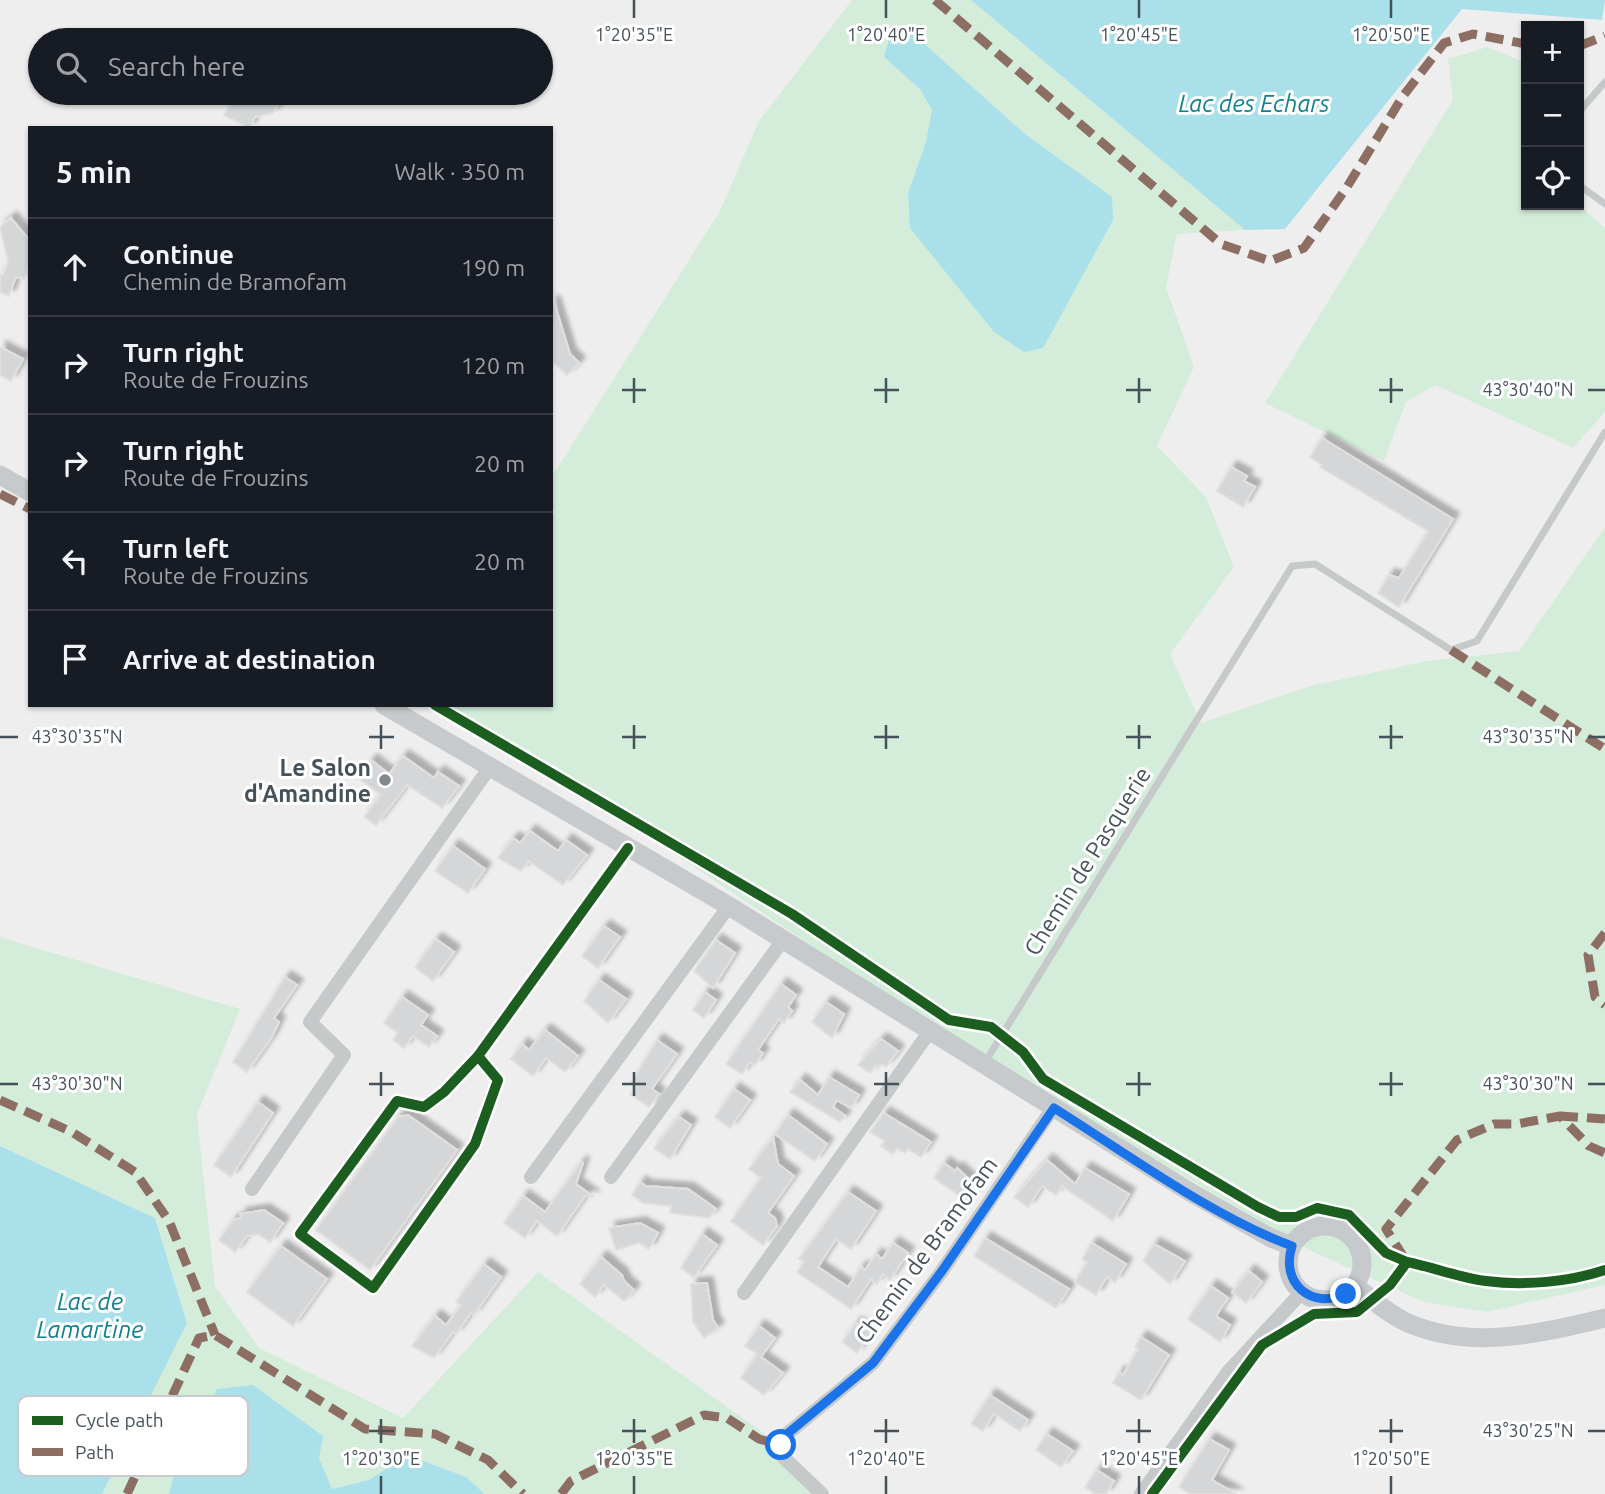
<!DOCTYPE html>
<html lang="en">
<head>
<meta charset="utf-8">
<style>
  :root { --surface:#171b24; --page:#20242c; --text:#f1f3f6; --muted:#9ea1a6; --line:#363941 }
  body { margin:0; font-family:Ubuntu,sans-serif; background:var(--page); color:var(--text) }
  .controls { position:absolute; right:21px; top:21px; display:grid; overflow:hidden; border-radius:0px; box-shadow:0 2px 5px #0004 }
  .controls button { width:63px; height:63px; display:grid; place-items:center; padding:0; border:0; border-bottom:2px solid var(--line); background:var(--surface); color:var(--text); font:35px sans-serif }
  .stop { position:absolute; width:21px; height:21px; margin:-16px; border:5px solid #1a73e8; border-radius:50%; background:#fff }
  .stop.end { background:#1a73e8; border-color:#fff; box-shadow:0 2px 7px #0008 }
  .list { margin:0; padding:0; list-style:none }
  h2 { display:flex; justify-content:space-between; align-items:center; height:91px; margin:0; padding:0 28px; font-size:30px }
  h2 small { font-size:23px; font-weight:400; color:var(--muted) }
  .list li { display:grid; grid-template-columns:46px 1fr auto; gap:21px; align-items:center; box-sizing:border-box; height:98px; padding:0 28px; border-top:2px solid var(--line) }
  .list b { display:block; font-size:26px; white-space:nowrap }
  .list p { margin:0; font-size:23px; white-space:nowrap; color:var(--muted) }
  .list em { font-size:23px; font-style:normal; color:var(--muted) }
  .icon { flex:none; width:38px; height:38px; fill:none; stroke:currentColor; stroke-width:2; stroke-linecap:round; stroke-linejoin:round }
  .map { position:relative; flex:none; width:1605px; height:1494px; overflow:hidden }
  .search { position:absolute; background:var(--surface); box-shadow:0 2px 5px #0004; left:28px; top:28px; width:525px; height:77px; display:flex; align-items:center; gap:18px; box-sizing:border-box; padding:0 24px; border-radius:38px; color:var(--muted); font-size:26px }
  .panel { position:absolute; background:var(--surface); box-shadow:0 2px 5px #0004; left:28px; top:126px; width:525px; height:581px; border-radius:0px }
  .map>svg:first-child { display:block }
  .green { fill:#d4eddb }
  .water { fill:#aae0e9 }
  .building { fill:#d5d6d7; stroke:#e0e0e1; stroke-width:2; filter:url(#shadow) }
  .lines { fill:none; stroke-linecap:round; stroke-linejoin:round }
  .lane { stroke:#c5c9ca; stroke-width:7 }
  .street { stroke:#c5c9ca; stroke-width:14 }
  .secondary { stroke:#c7cacc; stroke-width:19 }
  .quiet { stroke:#8d6e63; stroke-width:9; stroke-dasharray:18 9; stroke-linecap:butt }
  .cycleway-casing { stroke:#fff; stroke-width:15 }
  .cycleway { stroke:#1b5e20; stroke-width:10 }
  .route { stroke:#1a73e8; stroke-width:9 }
  .ticks { fill:none; stroke:#465259; stroke-width:2.5 }
  .poi-dot { fill:#81898d; stroke:#fff; stroke-width:2.5 }
  .labels { text-anchor:middle; dominant-baseline:central; stroke-width:6; stroke-linejoin:round; paint-order:stroke }
  .poi-label { font-size:23px; font-weight:bold; fill:#465259; stroke:#fff; text-anchor:end }
  .street-label { font-size:23px; fill:#465259; stroke:#fff }
  .water-label { font-size:24px; font-style:italic; fill:#138092; stroke:#fff }
  .key { fill:#fff; stroke:#c8cbcd; stroke-width:2 }
  .key-label { font-size:19px; fill:#465259 }
  .ticks-label { font-size:18px; text-anchor:middle; fill:#465259; stroke:#fff; stroke-width:6; stroke-linejoin:round; paint-order:stroke }
</style>
</head>
<body>
<div class="map">
<svg width="1605" height="1494" viewBox="0 0 1605 1494">
  <defs>
    <filter id="shadow"><feDropShadow dx="6" dy="-6" stdDeviation="2" flood-color="#0004"/></filter>
  </defs>
  <rect width="100%" height="100%" fill="#efeeee"/>
  <path class="green" d="M852,0h119l274,230 -68,4 -11,53 28,80 -37,79 49,51 28,70 -64,87 31,69 109,-37 117,-25 92,-10 86,-124v758l-118,27 -63,-10 -113,-51 -355,-209 -292,-195 -236,-142h123v-227l169,-267 39,-90z
    M1487,47l39,16v142h53l26,23v184l-32,36 -137,-63 -30,17 -22,59 -119,-58 188,-303 -5,-41z
    M0,937l240,72 -43,106 18,171 44,62 144,70 135,-146 230,164 55,58h-338l-19,-17 -59,-22 -38,25 -37,9 -13,-31h-141l-9,36h-67l85,-171 -32,-105 -155,-72z"/>
  <path class="water" d="M971,0h634l-3,20 -140,-11 -177,220 -40,1z
    M910,31l115,103 87,63 1,23 -70,128 -19,4 -30,-20 -84,-104 -2,-35 18,-51 6,-32 -12,-21 -36,-32 7,-25z
    M0,1146l155,72 32,105 -85,171h-102z
    M253,1385l70,51 -4,22 13,31 37,-9 38,-25 59,22 19,17h-316l9,-36 39,-69z"/>
  <path class="building" d="M244,93h41l-12,20 -18,4 -6,11 -25,-13 12,-20z
    M11,218l18,22 1,23 -6,16 -8,-2 -7,19 -9,-4v-18l3,1 5,-13 -8,-35z
    M551,302h3l16,52 9,9 -12,12 -16,-15z
    M0,347l23,12 -12,22 -11,-6z
    M1322,438l131,81 -54,88 -21,-14 11,-18 10,3 29,-47 -108,-64 2,-2 -12,-8z
    M1231,467l16,9 -3,5 11,6 -12,20 -26,-16z
    M403,756l31,22 4,-6 21,14 -17,22 -35,-23 -31,40 -12,-8 17,-22 -23,-17 13,-18 18,14z
    M530,831l28,20 8,-11 21,15 -24,30 -34,-24 -8,10 -23,-13 15,-20 7,5z
    M453,846l32,23 -17,24 -33,-22z
    M604,926l16,11 -22,31 -16,-12z
    M436,939l18,13 -21,29 -18,-14z
    M716,940l19,13 -22,35 -19,-17z
    M285,977l12,8 -23,33 5,4 -7,15 -25,35 -14,-10z
    M599,980l27,19 -18,24 -24,-22z
    M781,984l15,11 -8,12 4,4 -8,12 -5,-4 -21,31 5,3 -8,12 -5,-3 -8,12 -16,-10z
    M705,992l11,8 -12,18 -11,-8z
    M402,997l26,18 -7,10 16,11 -8,11 -16,-11 -9,12 -11,-8 5,-7 -14,-10z
    M826,1002l18,12 -12,24 -20,-16z
    M545,1030l33,26 -13,16 -19,-14 -13,18 -22,-17 11,-15 7,6z
    M881,1039l17,12 -12,16 -5,-3 -3,4 -2,-3 -6,8 -12,-8z
    M657,1040l20,14 -25,35 7,5 -10,13 -19,-13 6,-7 -5,-4z
    M829,1077l30,18 -8,13 -14,-8 -4,7 12,9 -5,6 -50,-30 10,-12 18,15z
    M734,1089l16,11 -20,28 -15,-11z
    M258,1102l15,11 -42,64 -17,-12z
    M884,1113l47,29 -10,15 -13,-8 -3,4 -8,-5 -4,6 -12,-8 4,-5 -15,-9z
    M408,1115l49,35 -87,120 -54,-40 82,-113z
    M788,1115l39,29 -12,17 -40,-27z
    M679,1117l12,8 -21,34 -16,-11z
    M773,1137l5,27 16,12 -26,37 7,5 2,8 -14,19 -32,-24 30,-43 -12,-9z
    M1047,1160l28,24 10,-16 44,26 -16,27 -51,-35 -6,9 -14,-9 -14,21 -14,-10z
    M581,1162l2,1 -7,21 18,13 -8,-2 -29,41 -20,-15 -12,17 -21,-15 19,-27 22,16z
    M944,1163l11,8 2,-3 21,19 -11,14 -33,-23z
    M640,1182l6,4 42,3 28,20 -7,9 -39,-5 1,-7 -28,-3 -11,-8z
    M848,1192l28,19 -25,38 -15,-10 -18,28 30,20 13,-20 4,3 11,-16 6,5 11,-16 15,10 -18,27 -7,-6 -6,10 -6,-5 -20,30 -54,-37 7,-10 -5,-3z
    M264,1210l19,13 -13,19 -12,-8 -11,2 -12,16 -16,-12 14,-20 8,-2 -1,-4z
    M640,1223l18,10 -9,16 -10,-6 -23,7 -7,-22z
    M702,1234l15,11 -23,32 -13,-9z
    M985,1238l84,51 -13,19 -82,-52z
    M1092,1243l34,21 -11,18 -8,-5 -11,18 -21,-13 12,-20 -5,-3z
    M1154,1244l31,17 -15,23 -27,-23z
    M281,1246l46,33 -34,47 -46,-34z
    M601,1257l21,18 2,6 10,9 -10,11 -20,-16 -9,12 -15,-13z
    M484,1264l17,13 -27,38 -3,-2 -15,21 -3,-2 -19,26 -22,-12 23,-30 11,9 15,-20 -5,-3z
    M1249,1271l13,11 -16,21 -14,-11z
    M707,1283l6,37 5,8 -14,10 -11,-16 -2,-38z
    M1211,1286l17,12 -12,18 14,9 -10,17 -32,-23z
    M856,1323l15,10 -14,20 -15,-11z
    M759,1326l16,12 -14,19 22,16 -19,22 -23,-17 16,-24 -12,-8z
    M1141,1337l28,18 -28,45 -28,-17 6,-11 4,3 15,-26 -3,-2z
    M990,1395l38,25 -8,11 -26,-17 -11,17 -12,-7z
    M1047,1434l26,17 -12,16 -25,-17z
    M1209,1439l20,11 -17,30 24,14h-46l-11,-7z
    M1097,1470l17,11 -8,13h-11l-10,-7z"/>
  <g class="lines">
    <path class="lane" d="M1579,112l26,-30
      M1579,185l26,19
      M984,1064l308,-498 23,-2 136,86 26,-9 128,-209"/>
    <path class="street" d="M478,1056l20,24 -23,64 -102,144 -73,-54 97,-133 27,6 20,-15 34,-36 150,-208
      M531,1177l198,-271
      M611,1177l172,-237
      M252,1189l92,-134 -34,-33 180,-255
      M744,1293l186,-262
      M822,1494l-41,-39v-16l92,-76 69,-92 111,-163
      M1141,1494l87,-122 74,-80"/>
    <path class="secondary" d="M0,475l30,17
      M384,705l345,201 461,286 81,46 21,8
      M1288 1263a37 37 0 1 1 74 0a37 37 0 1 1-74 0Z
      M1355,1286c16,12 34,29 53,37 65,28 132,10 197,-5"/>
    <path class="quiet" d="M935,0l286,244 49,17 34,-13 43,-61 56,-91 41,-53 29,-9 53,10
      M1579,46l26,-10
      M0,494l30,15
      M1451,650l154,99
      M1605,933l-17,22 7,42 10,8
      M0,1100l72,32 63,40 34,49 46,114
      M1560,1116l45,3
      M1405,1259l-19,-30 71,-89 37,-16h23l43,-8 29,30 16,7
      M127,1494l72,-156 16,-3 150,94 70,5 53,26 35,34
      M561,1494l10,-13 133,-66 23,3 32,21 22,6"/>
    <defs>
      <path id="cycleway" d="M435,705l357,209 157,106 42,7 32,25 20,27 215,128 21,10h17l21,-9 32,7 37,38 21,9
        M478,1056l20,24 -23,64 -102,144 -73,-54 97,-133 27,6 20,-15 34,-36 150,-208
        M1152,1494l110,-149 52,-31 43,-2 33,-27 17,-23c25,5 54,16 79,19 38,5 83,1 119,-11"/>
    </defs>
    <use href="#cycleway" class="cycleway-casing"/>
    <use href="#cycleway" class="cycleway"/>
  </g>
  <g class="lines">
    <path class="route" d="M781,1445v-6l92,-76 69,-92 112,-163c72,45 159,109 238,138 -12,37 19,64 54,48"/>
  </g>
  <path class="ticks" d="M634,0v18M886,0v18M1139,0v18M1391,0v18M634,378v25M886,378v25M1139,378v25M1391,378v25M622,390h24M874,390h25M1126,390h25M1379,390h24M1588,390h17M381,725v24M634,725v24M886,725v24M1139,725v24M1391,725v24M0,737h18M369,737h25M622,737h24M874,737h25M1126,737h25M1379,737h24M1588,737h17M381,1072v24M634,1072v24M886,1072v24M1139,1072v24M1391,1072v24M0,1084h18M369,1084h25M622,1084h24M874,1084h25M1126,1084h25M1379,1084h24M1588,1084h17M381,1419v24M634,1419v24M886,1419v24M1139,1419v24M1391,1419v24M369,1431h25M622,1431h24M874,1431h25M1126,1431h25M1379,1431h24M1588,1431h17M381,1476v18M634,1476v18M886,1476v18M1139,1476v18M1391,1476v18"/>
  <circle class="poi-dot" cx="385" cy="780" r="7"/>
  <g class="labels">
    <g class="poi-label">
      <text x="371" y="767">Le Salon<tspan x="371" dy="26">d'Amandine</tspan></text>
    </g>
    <g class="street-label">
      <text transform="translate(1087 861) rotate(-58)">Chemin de Pasquerie</text>
      <text transform="translate(926 1250) rotate(-54)">Chemin de Bramofam</text>
    </g>
    <g class="water-label">
      <text x="1254" y="103">Lac des Echars</text>
      <text x="90" y="1301">Lac de<tspan x="90" dy="28">Lamartine</tspan></text>
    </g>
  </g>
  <rect x="18" y="1396" width="230" height="80" rx="10" class="key"/>
  <rect x="32" y="1416" width="31" height="9" fill="#1b5e20"/>
  <rect x="32" y="1448" width="31" height="8" fill="#8d6e63"/>
  <g class="key-label">
    <text x="75" y="1427">Cycle path</text>
    <text x="75" y="1459">Path</text>
  </g>
  <g class="ticks-label">
    <text x="634" y="41">1°20'35"E</text>
    <text x="886" y="41">1°20'40"E</text>
    <text x="1139" y="41">1°20'45"E</text>
    <text x="1391" y="41">1°20'50"E</text>
    <text x="1528" y="396">43°30'40"N</text>
    <text x="77" y="743">43°30'35"N</text>
    <text x="1528" y="743">43°30'35"N</text>
    <text x="77" y="1090">43°30'30"N</text>
    <text x="1528" y="1090">43°30'30"N</text>
    <text x="1528" y="1437">43°30'25"N</text>
    <text x="381" y="1465">1°20'30"E</text>
    <text x="634" y="1465">1°20'35"E</text>
    <text x="886" y="1465">1°20'40"E</text>
    <text x="1139" y="1465">1°20'45"E</text>
    <text x="1391" y="1465">1°20'50"E</text>
  </g>
</svg>
<div class="controls">
<button>+</button>
<button>−</button>
<button><svg class="icon" aria-label="locate" viewBox="0 0 24 24"><circle cx="12" cy="12" r="6"/><path d="M12 2v4M12 18v4M2 12h4M18 12h4"/></svg></button>
</div>
<div class="stop" style="left:781px;top:1445px"></div>
<div class="stop end" style="left:1346px;top:1294px"></div>
<div class="search"><svg class="icon" aria-label="search" viewBox="0 0 24 24"><circle cx="10" cy="10" r="6"/><path d="M15 15l6 6"/></svg>Search here</div>
<section class="panel">
<h2>5 min<small>Walk · 350 m</small></h2>
<ul class="list">
<li><svg class="icon" aria-label="ahead" viewBox="0 0 24 24"><path d="M12 20V5M6 11l6-6 6 6"/></svg><div><b>Continue</b><p>Chemin de Bramofam</p></div><em>190 m</em></li>
<li><svg class="icon" aria-label="right" viewBox="0 0 24 24"><path d="M7 20v-9h11M14 6l5 5-5 5"/></svg><div><b>Turn right</b><p>Route de Frouzins</p></div><em>120 m</em></li>
<li><svg class="icon" aria-label="right" viewBox="0 0 24 24"><path d="M7 20v-9h11M14 6l5 5-5 5"/></svg><div><b>Turn right</b><p>Route de Frouzins</p></div><em>20 m</em></li>
<li><svg class="icon" aria-label="left" viewBox="0 0 24 24"><path d="M17 20v-9H6M10 6l-5 5 5 5"/></svg><div><b>Turn left</b><p>Route de Frouzins</p></div><em>20 m</em></li>
<li><svg class="icon" aria-label="arrive" viewBox="0 0 24 24"><path d="M6 21V4h12l-3 4 3 4H6"/></svg><div><b>Arrive at destination</b></div></li>
</ul>
</section>
</div>
</body>
</html>
